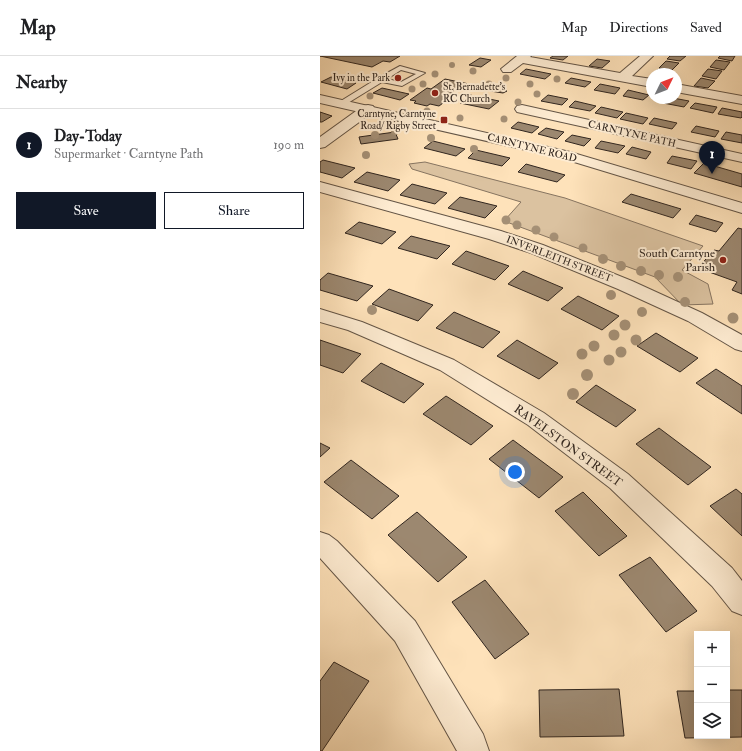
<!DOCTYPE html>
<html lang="en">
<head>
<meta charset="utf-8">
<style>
  :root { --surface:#fff; --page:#f6f6f6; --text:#202124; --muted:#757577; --line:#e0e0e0; --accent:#111827 }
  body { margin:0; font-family:"IM FELL Double Pica",serif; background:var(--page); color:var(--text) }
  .controls { position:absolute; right:12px; bottom:12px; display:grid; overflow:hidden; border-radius:0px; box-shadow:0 4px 16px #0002 }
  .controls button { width:36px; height:36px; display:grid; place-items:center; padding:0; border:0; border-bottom:1px solid var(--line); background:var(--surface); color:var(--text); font:20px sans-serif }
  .compass { position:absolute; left:326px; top:12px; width:36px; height:36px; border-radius:50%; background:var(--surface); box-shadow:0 4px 16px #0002; rotate:47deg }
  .you { position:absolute; left:195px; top:416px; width:14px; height:14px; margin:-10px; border:3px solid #fff; border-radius:50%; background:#1a73e8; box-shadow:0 0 0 6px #1a73e833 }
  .badge { display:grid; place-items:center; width:26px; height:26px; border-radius:50%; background:var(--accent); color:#fff; font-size:13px; font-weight:700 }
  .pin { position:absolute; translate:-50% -33px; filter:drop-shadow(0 1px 2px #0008) }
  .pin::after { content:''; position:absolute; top:21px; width:14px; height:12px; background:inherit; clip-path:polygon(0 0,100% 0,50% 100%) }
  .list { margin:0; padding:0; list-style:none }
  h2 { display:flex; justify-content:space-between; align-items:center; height:52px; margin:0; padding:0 16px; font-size:17px }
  h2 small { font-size:13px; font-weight:400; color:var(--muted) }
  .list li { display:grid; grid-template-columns:26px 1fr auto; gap:12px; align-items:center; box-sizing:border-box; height:72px; padding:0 16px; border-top:1px solid var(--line) }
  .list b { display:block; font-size:15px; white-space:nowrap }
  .list p { margin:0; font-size:13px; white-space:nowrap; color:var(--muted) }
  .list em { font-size:13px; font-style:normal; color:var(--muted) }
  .actions { display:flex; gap:8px; padding:12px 16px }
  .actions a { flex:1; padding:9px 0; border:1px solid var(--accent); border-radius:0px; text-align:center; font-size:14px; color:var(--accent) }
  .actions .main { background:var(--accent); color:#fff }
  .icon { flex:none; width:22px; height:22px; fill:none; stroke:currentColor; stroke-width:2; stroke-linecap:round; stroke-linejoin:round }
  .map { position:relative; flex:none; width:422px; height:695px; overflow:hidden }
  header { display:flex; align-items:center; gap:24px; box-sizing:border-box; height:56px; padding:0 20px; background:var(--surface); border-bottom:1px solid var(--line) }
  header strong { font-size:19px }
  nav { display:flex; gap:22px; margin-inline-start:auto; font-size:14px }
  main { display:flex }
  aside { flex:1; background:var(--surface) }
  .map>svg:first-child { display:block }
  .green { fill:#dbc2a0; stroke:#867460 }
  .building { fill:#9c8870; stroke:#31261f }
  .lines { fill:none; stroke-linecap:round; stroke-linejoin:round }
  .service-casing { stroke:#645546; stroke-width:2 }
  .minor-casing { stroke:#645546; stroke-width:2 }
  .tertiary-casing { stroke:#645546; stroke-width:2 }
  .service { fill:#feecd2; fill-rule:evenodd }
  .minor { fill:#feecd2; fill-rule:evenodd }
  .tertiary { fill:#feecd2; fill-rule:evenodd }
  .tree { fill:#a59076 }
  .poi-dot { fill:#8f2418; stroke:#feecd2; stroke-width:1.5 }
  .labels { text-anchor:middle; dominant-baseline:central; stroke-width:4; stroke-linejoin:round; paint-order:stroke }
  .far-poi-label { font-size:10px; fill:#31261f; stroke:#feecd2; text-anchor:end }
  .far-street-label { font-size:10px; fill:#31261f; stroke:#feecd2 }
  .poi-label { font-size:12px; fill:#31261f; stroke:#feecd2; text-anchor:end }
  .street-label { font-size:12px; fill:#31261f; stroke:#feecd2 }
</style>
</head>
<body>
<header>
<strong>Map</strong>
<nav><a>Map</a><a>Directions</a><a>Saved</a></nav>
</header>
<main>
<aside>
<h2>Nearby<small></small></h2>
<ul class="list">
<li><span class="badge">1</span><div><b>Day-Today</b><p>Supermarket · Carntyne Path</p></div><em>190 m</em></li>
</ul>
<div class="actions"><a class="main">Save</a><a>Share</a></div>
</aside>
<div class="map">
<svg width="422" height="695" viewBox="0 0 422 695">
  <rect width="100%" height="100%" fill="#fee2ba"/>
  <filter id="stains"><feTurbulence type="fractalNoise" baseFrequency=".005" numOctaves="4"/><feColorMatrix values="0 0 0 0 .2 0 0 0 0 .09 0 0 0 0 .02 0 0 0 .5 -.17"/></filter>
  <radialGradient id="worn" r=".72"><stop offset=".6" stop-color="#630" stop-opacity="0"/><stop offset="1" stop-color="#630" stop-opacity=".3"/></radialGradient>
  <path class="green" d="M105,106l140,36 138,48 -21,24 26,14 5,20 -31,1 -27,-28 -151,-56 17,-19 -109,-33 -3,-5z"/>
  <path class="building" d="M0,0h80l-10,6 -7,-1 -11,6z
    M233,0h15l-5,4 -13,-2z
    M350,0h16l-6,5 -13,-2z
    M400,0h15l-3,5 -14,-3z
    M160,2l11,2 -10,7 -12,-2z
    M277,3l13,2 -8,7 -13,-2z
    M396,4l14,2 -6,8 -14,-3z
    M346,5l13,2 -7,7 -13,-2z
    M206,13l25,5 -6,5 -25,-5z
    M388,13l14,2 -6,8 -14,-3z
    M337,14l14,2 -2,2h-16z
    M11,21l25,6 -9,6 -26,-7z
    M251,22l20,4 -6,5 -20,-4z
    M381,22l14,3 -7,7 -14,-2z
    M125,23l24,5 -6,5 -5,-1 -13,9 5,1 -11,8 -9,-2 -3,2 -13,-3 2,-2 -6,-1 17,-12 4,1z
    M280,28l20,4 -5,6 -21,-4z
    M62,32l27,6 -9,6 -27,-7z
    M174,32l13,3 -4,2 -13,-2z
    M308,34l21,5 -6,5 -20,-4z
    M150,39l29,6 -10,8 -29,-6z
    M228,39l20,4 -6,6 -21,-4z
    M347,42h6l16,3 -5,6 -21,-4z
    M255,45l21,5 -6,5 -21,-4z
    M375,47l22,4 -4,6 -23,-5z
    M281,51l22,5 -6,6 -22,-5z
    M402,52l20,4v5l-1,1 -23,-4z
    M0,56l12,4 -10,6h-2z
    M306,57l22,5 -5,6 -23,-5z
    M334,62l23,5 -5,6 -23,-5z
    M198,66l21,5 -7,6 -21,-5z
    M376,70l23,5 -4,6 -24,-5z
    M226,72l18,4 -7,7 -19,-5z
    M75,76l3,7 -37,5 -2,-7z
    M406,76l16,3v8l-21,-4z
    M252,79l19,4 -7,7 -19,-5z
    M113,85l32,8 -9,7 -32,-8z
    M281,85l24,5 -7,7 -23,-5z
    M312,91l19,5 -5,7 -20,-5z
    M156,94l34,8 -8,8 -34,-8z
    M352,100l25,5 -6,8 -24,-6z
    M3,104l32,8 -13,10 -22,-6v-10z
    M384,107l38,11v13l-48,-14z
    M206,108l39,11 -8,7 -39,-10z
    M47,116l33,8 -12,11 -34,-9z
    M92,128l35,9 -12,11 -35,-9z
    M311,138l50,15 -8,9 -51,-16z
    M140,141l37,9 -12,12 -37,-10z
    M376,159l27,8 -7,9 -27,-8z
    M39,166l37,10 -14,12 -37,-11z
    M418,172l4,1v65l-10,-4 5,-8 -39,-14 16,-18 5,1z
    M91,180l39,10 -13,13 -39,-11z
    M146,195l43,15 -14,14 -43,-16z
    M203,215l40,17 -15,13 -40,-17z
    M8,217l45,13 -16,15 -37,-11v-10z
    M69,233l44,16 -15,16 -46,-17z
    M258,240l41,20 -17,14 -41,-21z
    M134,256l46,20 -17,16 -47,-20z
    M336,277l42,25 -18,14 -43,-26z
    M0,284l41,14 -18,19 -23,-8z
    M197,284l41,23 -19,16 -42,-23z
    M61,307l43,21 -20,19 -43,-22z
    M396,313l26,17v28l-46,-31z
    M276,329l40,25 -20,17 -40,-25z
    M126,340l47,30 -22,19 -48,-31z
    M339,372l52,39 -23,18 -52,-41z
    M193,384l50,37 -24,21 -50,-39z
    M0,387l10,5 -10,9z
    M31,404l48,36 -27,23 -48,-37z
    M416,433l6,5v42l-32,-30z
    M263,436l44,44 -28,20 -44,-45z
    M97,456l50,45 -29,25 -50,-47z
    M330,501l47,54 -31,21 -47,-57z
    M165,524l44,54 -34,25 -43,-57z
    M14,606l35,19 -47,70h-2v-70z
    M299,633l5,47 -84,1 -1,-47z
    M407,634h15v47l-57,1 -8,-47h20v45h30z"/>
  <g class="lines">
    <defs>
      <path id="service" d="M80,10l25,7 -23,13 -20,-4 -39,24h-6l-1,-2 42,-26zM81,14l15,4 -15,8 -14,-3z"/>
      <path id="minor" d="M197,0h14l-1,1 90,16 20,-17h13l-21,20 20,3v8l-129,-24 -12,9h-8l-2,-3z
        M356,28l66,12v8l-66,-12z
        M48,49l5,1 2,3 -2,3 -48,35 -5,1v-11l43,-31z
        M202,49l220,49v8l-225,-50 -2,-3 2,-3z
        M0,126l181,49 42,14 89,36 70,32 40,22v16l-7,-2 -47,-28 -70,-32 -87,-36 -42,-14 -169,-47z
        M0,253l42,13 92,38 90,53 84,61 104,94 10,13v34l-10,-4 -20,-25 -102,-98 -82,-63 -88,-55 -92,-40 -28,-8z
        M0,476l9,3 8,6 78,80 68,113 6,17h-32l-62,-110 -75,-83z"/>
      <path id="tertiary" d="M0,39l250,57 172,51v10l-181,-55 -241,-55z"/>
    </defs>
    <use href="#service" class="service-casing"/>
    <use href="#minor" class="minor-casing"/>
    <use href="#tertiary" class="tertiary-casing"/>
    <use href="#service" class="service"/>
    <use href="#minor" class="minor"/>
    <use href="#tertiary" class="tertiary"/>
  </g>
  <g class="tree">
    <circle cx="132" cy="9" r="3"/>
    <circle cx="153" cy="15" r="3.5"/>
    <circle cx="115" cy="18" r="3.5"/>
    <circle cx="186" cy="22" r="3.5"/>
    <circle cx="237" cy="23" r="3.5"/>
    <circle cx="103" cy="28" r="3.5"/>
    <circle cx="169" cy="28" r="3.5"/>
    <circle cx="210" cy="28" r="3.5"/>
    <circle cx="92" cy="33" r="3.5"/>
    <circle cx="217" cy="38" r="3.5"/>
    <circle cx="50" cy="40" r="3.5"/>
    <circle cx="198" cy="46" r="3.5"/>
    <circle cx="107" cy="55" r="3.5"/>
    <circle cx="140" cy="62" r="3.5"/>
    <circle cx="184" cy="63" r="3.5"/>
    <circle cx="75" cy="75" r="4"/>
    <circle cx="55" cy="79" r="4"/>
    <circle cx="111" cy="82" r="4"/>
    <circle cx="154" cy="93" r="4"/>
    <circle cx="46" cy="99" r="4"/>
    <circle cx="186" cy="164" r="4.5"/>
    <circle cx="197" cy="169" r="4.5"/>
    <circle cx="216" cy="174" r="4.5"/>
    <circle cx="234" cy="181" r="4.5"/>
    <circle cx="263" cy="192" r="4.5"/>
    <circle cx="283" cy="203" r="5"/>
    <circle cx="301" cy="210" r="5"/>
    <circle cx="321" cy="215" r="5"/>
    <circle cx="339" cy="219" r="5"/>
    <circle cx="358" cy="221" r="5"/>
    <circle cx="291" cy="239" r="5"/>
    <circle cx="365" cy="246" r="5"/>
    <circle cx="52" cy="254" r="5"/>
    <circle cx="322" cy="256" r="5"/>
    <circle cx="413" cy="262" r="5.5"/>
    <circle cx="305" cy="269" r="5.5"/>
    <circle cx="294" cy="279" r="5.5"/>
    <circle cx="316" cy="284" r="5.5"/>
    <circle cx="274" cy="290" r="5.5"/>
    <circle cx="301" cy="296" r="5.5"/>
    <circle cx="262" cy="298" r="5.5"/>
    <circle cx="289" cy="304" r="5.5"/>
    <circle cx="267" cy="319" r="6"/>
    <circle cx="253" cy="338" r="6"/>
  </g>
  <g class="poi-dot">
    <circle cx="78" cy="22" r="4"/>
    <circle cx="115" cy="37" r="4"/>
    <rect x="120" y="60" width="8" height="8" rx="2"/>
    <circle cx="403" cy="204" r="4"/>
  </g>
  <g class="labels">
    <g class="far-poi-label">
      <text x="70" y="22">Ivy in the Park</text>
      <text x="123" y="31" text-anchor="start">St. Bernadette's<tspan x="123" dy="12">RC Church</tspan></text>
      <text x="116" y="58">Carntyne, Carntyne<tspan x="116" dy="12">Road/ Rigby Street</tspan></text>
    </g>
    <g class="far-street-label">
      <text transform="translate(312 78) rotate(13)">CARNTYNE PATH</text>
      <text transform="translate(212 92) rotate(14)">CARNTYNE ROAD</text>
      <text transform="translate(239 203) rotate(21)">INVERLEITH STREET</text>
    </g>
    <g class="poi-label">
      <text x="395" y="197">South Carntyne<tspan x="395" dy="14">Parish</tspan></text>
    </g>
    <g class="street-label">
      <text transform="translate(248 390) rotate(36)">RAVELSTON STREET</text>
    </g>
  </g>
  <rect width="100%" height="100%" filter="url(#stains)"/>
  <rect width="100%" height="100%" fill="url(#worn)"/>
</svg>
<div class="controls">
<button>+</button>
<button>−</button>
<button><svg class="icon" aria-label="layers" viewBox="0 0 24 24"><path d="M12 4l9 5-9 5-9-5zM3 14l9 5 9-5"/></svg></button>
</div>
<svg class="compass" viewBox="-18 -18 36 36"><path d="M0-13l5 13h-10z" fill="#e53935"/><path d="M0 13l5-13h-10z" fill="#757577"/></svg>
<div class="you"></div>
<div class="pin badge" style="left:392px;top:118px">1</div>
</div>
</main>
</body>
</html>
